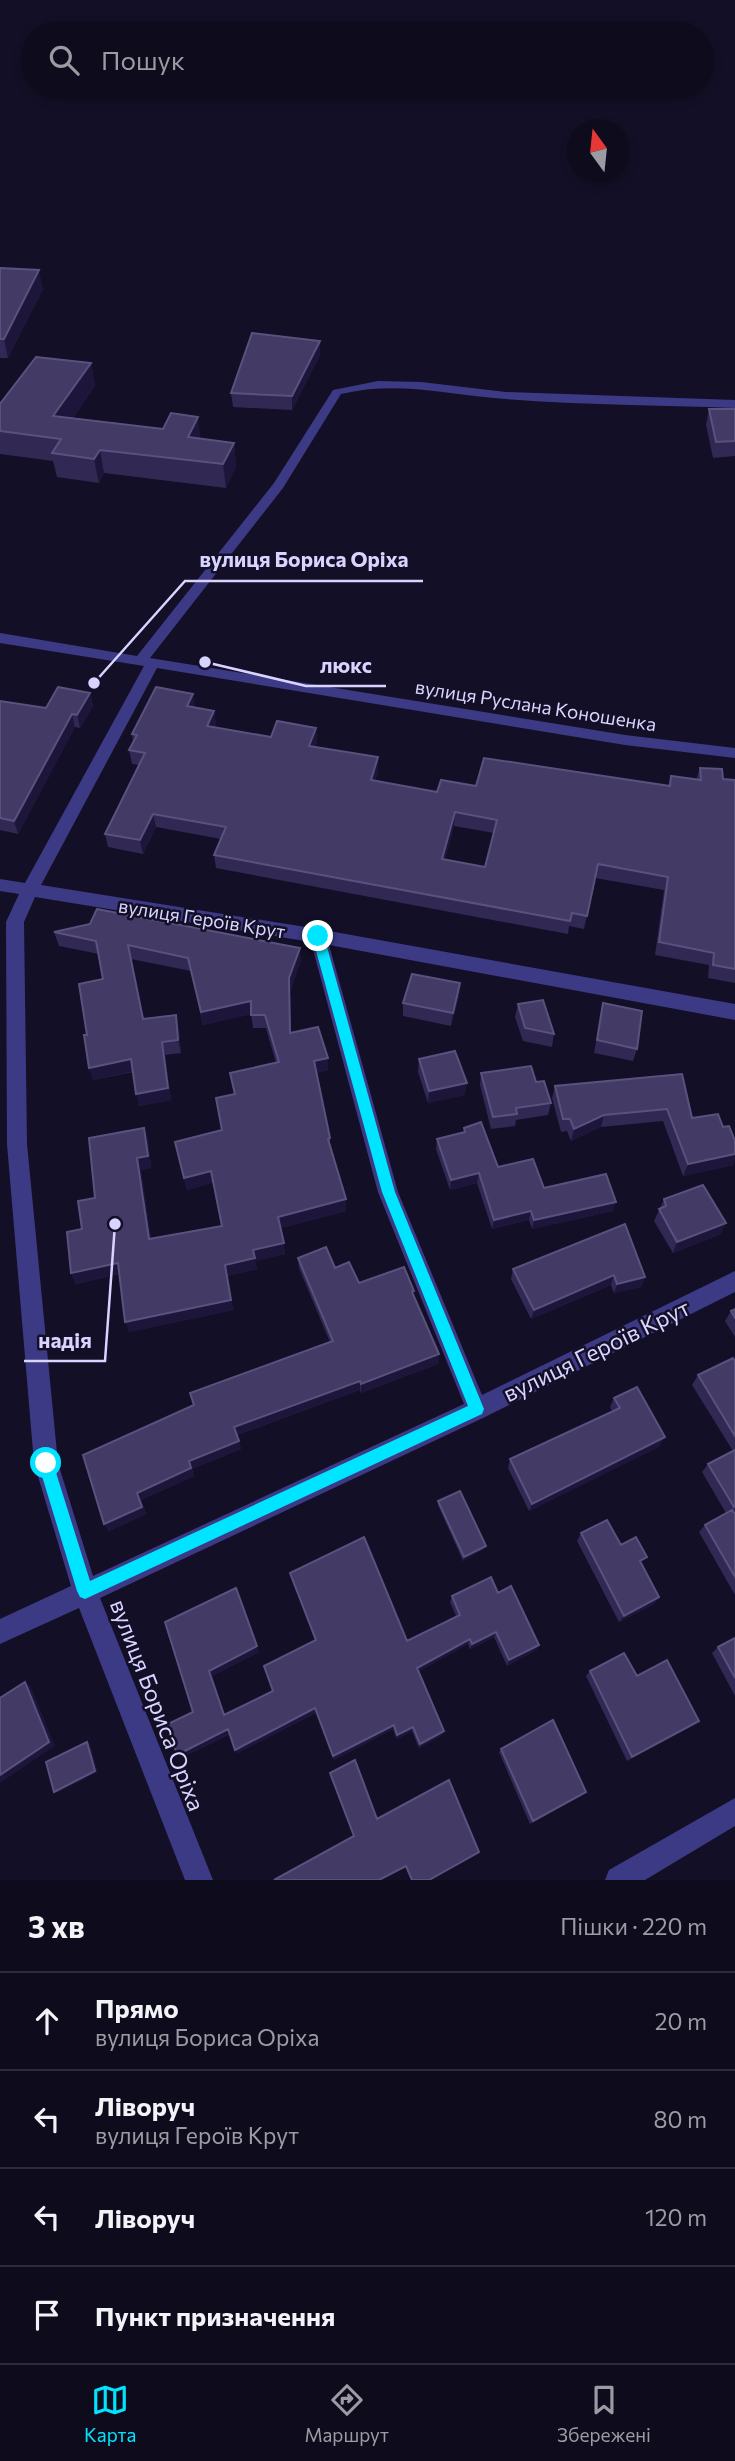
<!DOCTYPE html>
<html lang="uk">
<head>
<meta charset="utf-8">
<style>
  :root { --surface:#0e0b1c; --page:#171425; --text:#f1f3f6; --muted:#9b9ba3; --line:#2e2b3b; --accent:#00e5ff }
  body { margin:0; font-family:Commissioner,sans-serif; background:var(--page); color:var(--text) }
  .compass { position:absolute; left:567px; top:119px; width:63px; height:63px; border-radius:50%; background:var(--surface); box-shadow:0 4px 10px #0003; rotate:345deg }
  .stop { position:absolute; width:21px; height:21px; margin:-16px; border:5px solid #00e5ff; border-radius:50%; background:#fff }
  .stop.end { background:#00e5ff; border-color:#fff; box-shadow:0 2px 7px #0008 }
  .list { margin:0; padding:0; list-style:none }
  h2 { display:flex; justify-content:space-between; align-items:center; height:91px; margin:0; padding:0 28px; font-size:30px }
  h2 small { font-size:23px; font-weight:400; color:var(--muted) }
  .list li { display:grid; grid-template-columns:46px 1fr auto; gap:21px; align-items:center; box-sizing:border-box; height:98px; padding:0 28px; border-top:2px solid var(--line) }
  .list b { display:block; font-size:26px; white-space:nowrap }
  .list p { margin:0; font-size:23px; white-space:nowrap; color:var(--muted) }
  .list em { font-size:23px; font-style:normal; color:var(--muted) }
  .icon { flex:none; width:38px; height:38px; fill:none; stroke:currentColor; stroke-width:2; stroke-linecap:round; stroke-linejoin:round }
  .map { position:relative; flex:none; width:735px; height:1880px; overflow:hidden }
  .search { position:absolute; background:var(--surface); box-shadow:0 4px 10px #0003; left:21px; right:21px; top:21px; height:77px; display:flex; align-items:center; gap:18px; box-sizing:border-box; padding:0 24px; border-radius:38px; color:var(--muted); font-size:26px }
  .sheet { height:483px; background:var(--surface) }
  nav { display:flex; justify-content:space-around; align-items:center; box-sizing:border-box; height:98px; border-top:2px solid var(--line); background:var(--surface); font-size:19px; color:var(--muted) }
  nav a { display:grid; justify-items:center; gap:4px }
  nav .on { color:var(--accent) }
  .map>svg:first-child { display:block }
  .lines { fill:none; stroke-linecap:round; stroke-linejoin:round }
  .minor { fill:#3d3a85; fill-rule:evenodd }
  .wall { fill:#312854; fill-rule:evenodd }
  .shaded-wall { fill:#1d163a }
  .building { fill:#433a66; stroke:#5a527e; stroke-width:2; fill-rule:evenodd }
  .route { fill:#00e5ff }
  .labels { text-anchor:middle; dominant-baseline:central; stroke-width:5; stroke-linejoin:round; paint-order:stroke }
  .street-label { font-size:19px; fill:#d9d4ff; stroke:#130f26 }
  .near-street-label { font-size:23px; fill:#d9d4ff; stroke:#130f26 }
  .leader { fill:none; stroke:#d9d4ff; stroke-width:2.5 }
  .callout-dot { fill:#d9d4ff; stroke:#130f26; stroke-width:2.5 }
  .callout-label { font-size:21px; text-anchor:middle; font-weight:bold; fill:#d9d4ff; stroke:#130f26; stroke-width:5; stroke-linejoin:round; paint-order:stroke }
</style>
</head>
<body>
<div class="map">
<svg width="735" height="1880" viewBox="0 0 735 1880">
  <rect width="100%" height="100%" fill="#130f26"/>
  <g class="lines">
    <path class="minor" d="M378,381l43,1 85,10 229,8v8c-76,-3 -153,-3 -229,-9 -56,-4 -109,-19 -165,-5l-58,94 -133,170 475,77 110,13v10l-110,-13 -468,-77 -116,217 277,44 417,75v16l-406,-75 69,247 84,203 253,-124v21l-250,125 -385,181 113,282h-28l-106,-272 -79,36v-25l71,-33 -37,-123 -27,-319 -1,-222 13,-28 -19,-3v-12l25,4 119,-217 -144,-23v-10l137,23 137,-173 59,-93zM35,897l276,45 67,250 86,212 -371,172 -35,-113 -31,-319 -3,-222z
      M735,1798v28l-90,54h-40l4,-10z"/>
  </g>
  <path class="wall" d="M0,268l43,21 -35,69h-8z
    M320,341v14l-28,55 -59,-3 -2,-14z
    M91,363l4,23 -22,32 128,21 33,4 2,23 -10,22 -122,-15 -5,10 -42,-6 -4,-16 -53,-7v-50z
    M709,409h26v47l-22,2 -7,-33z
    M90,693l3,13 -13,22 -5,-1 -57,107 -18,-4v-129l46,7z
    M195,708l19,3 2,14 -2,2 57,10 45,-9 1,14 -2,5 63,24 -3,10 62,11 39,-6h192l3,-10 25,4 4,-12 23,11 12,1v203l-27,-5 1,-13 -54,-10 9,-65 -69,-12 -11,51 -15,-3 -1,8 -352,-66 -2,-13 7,-16 -65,-12 -13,27 -35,-7 -3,-13 34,-69 -7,-1 -3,-14 4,-8 -1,-8zM454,826l40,7 -9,34 -40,-8z
    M54,932l247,29 -11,30 1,42 37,37 -12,3 14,65v10l16,51v12l-65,17 4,26 -30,7 2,8 -30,7 6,34 -104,22 -10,-58 -43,10 -5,-11 11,-44 13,-31 49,-70 4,12 3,28 -10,2 10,69 71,-13 -8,-44 -27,8 -12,-48 47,-12 12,-35 -4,-22 46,-10 -10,-35h-13l-2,-14 -48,11 -12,-54 -60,-12 13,60 35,9 2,25 -16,2 6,45 -32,6 -6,-34 -40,8 -6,-45 16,-56 -4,-25 -40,-8z
    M460,983l-1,13 -8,30 -48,-10v-13z
    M603,1003l34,46 -4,12 -39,-8z
    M518,1004l36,30 -2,13 -29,-6 -8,-24z
    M419,1059l46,36 -37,8 -10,-31z
    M481,1073l55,9 15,21 -3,12 -32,5 -1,6 -24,3 -11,-44z
    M682,1074l10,44 31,9 12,14 -1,24 -51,11 -20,-55 -62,6 -30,14 -4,-10 -6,1 -9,-34 3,-12z
    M464,1128l34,39 46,21 69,23 -81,18 -3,-9 -37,9 -15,-46 -27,7 -14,-41 1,-10 27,-6z
    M664,1199l57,35 -48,19 -19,-32z
    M298,1258l37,10 24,15 55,13 25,58 -1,10 -77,29 -1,-3 -123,45 4,14 -49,20 2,7 -53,24 5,14 -37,17 -5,-7 90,-119 136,-63 -31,-74z
    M513,1269l132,8 -4,10 -27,6 -3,-8 -80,34 -20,-40z
    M735,1309v28l-10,-16 6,-10z
    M735,1361v150l-1,1 1,2v81l-36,-63 6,-7 21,-12 -24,-41 6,-8 25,-13 -41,-66 6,-10z
    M614,1398l46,48 -131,65 -21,-43 2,-9 102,-48 -2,-4z
    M438,1501l46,48 -21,12 -25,-56z
    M581,1533l40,12 20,19 18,33 -5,7 -35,18 -42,-81z
    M290,1573l117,68 49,-25 -6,-14 2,-6 46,-3 41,52 -3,5 -29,16 -13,-29 -24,12 -2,-5 -49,27 25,60 -2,4 -23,13 -7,-17 -15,8 -4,-10 -59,31 -18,-47 -79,40 -2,-3 -5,-16 -49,24 12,-46 -28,-90 94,30 -47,24 13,39 48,-24 42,-50 -23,-61z
    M735,1638v58l-23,-43 6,-6z
    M590,1671l47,5 55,49 -65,36 -41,-85z
    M501,1749l81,45 -52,30 -31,-72z"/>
  <path class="shaded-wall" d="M39,270l4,19 -35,69 -4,-19z
    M320,341v14l-28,55v-14z
    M91,363l4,23 -37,53 -5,-23z
    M198,417l3,24 -10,20 -3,-24z
    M234,443l2,23 -10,22 -3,-24z
    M100,450l4,23 -5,10 -5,-24z
    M90,693l3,13 -13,22 -3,-13z
    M193,694l2,13 -8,-1z
    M214,711l2,14 -7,15 -2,-14z
    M72,714l3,13 -57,107 -4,-13z
    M316,728l1,14 -7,18 -1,-14z
    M378,757v14l-8,23 1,-14z
    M455,812l-1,14 -13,46 1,-13z
    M153,814l3,13 -13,27 -3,-14z
    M300,948l1,13 -11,30 1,55 -2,-68z
    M460,983l-1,13 -8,30 2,-13z
    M251,1001l2,13 -50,11 -2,-13z
    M176,1015l3,13 2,25 -3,-13z
    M162,1042l3,13 6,45 -32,6 -3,-12z
    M328,1058v12l-14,4v-13z
    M131,1059l3,12 -41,9 -4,-12z
    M467,1083l-2,12 -37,8 1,-12z
    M604,1115l-3,12 -30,14 3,-12z
    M144,1128l4,12 3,28 -10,2 12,81 -4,-12 -12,-81z
    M735,1154l-1,11 -51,11 5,-12z
    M211,1171l3,11 -27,8 -3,-12z
    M479,1173l-2,10 -27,7 1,-10z
    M346,1199v12l-66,17 -2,-11z
    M616,1202l-3,9 -81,18 2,-9z
    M531,1211l-2,9 -37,9 2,-9z
    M726,1223l-5,11 -48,19 4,-11z
    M284,1243l1,11 -30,7 2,8 -30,7 6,34 -104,22 -4,-10 128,-72z
    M118,1263l4,10 -46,11 -5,-11z
    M614,1275l-3,10 -80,34 3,-9z
    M645,1277l-4,10 -27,6 3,-9z
    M439,1354l-1,10 -77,29v-9z
    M360,1381v9l-124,45 -2,-8z
    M665,1437l-5,9 -131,65 3,-7z
    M239,1441l2,8 -49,20 -3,-8z
    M191,1468l3,8 -53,24 5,14 -37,17 -5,-7 33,-31z
    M486,1546l-2,3 -21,12 1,-4z
    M236,1588l23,64 -47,24 15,44 -3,-5 -15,-44z
    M659,1597l-5,7 -35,18 5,-6z
    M496,1632l-2,5 -24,12 2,-5z
    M470,1639l-2,5 -51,29v-5z
    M539,1645l-3,5 -29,16 2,-6z
    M25,1682l6,5 24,59 -55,37v-8z
    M315,1708l1,5 -79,40 -2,-3z
    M394,1725l-1,4 -59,31 -1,-4z
    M413,1727l-1,4 -15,8v-4z
    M228,1729l3,4 -50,25 -4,-3z
    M444,1731l-2,4 -23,13 1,-4z
    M87,1742l3,2 8,28 -41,21 -3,-1z"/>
  <path class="building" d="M0,268l39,2 -35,69h-4z
    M252,333l68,8 -28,55 -61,-3z
    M36,357l55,6 -38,53 110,13 8,-16 27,4 -10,20 46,6 -11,21 -123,-14 -6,9 -42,-6 9,-14 -61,-8v-27z
    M709,409h26v32l-19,1z
    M58,687l32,6 -13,22 -5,-1 -58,107 -14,-3v-117l46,7z
    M156,687l37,7 -6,12 27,5 -7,15 64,11 6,-16 39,7 -7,18 69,11 -7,23 66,12 4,-12 35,6 8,-28 186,28 1,-10 30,4 -1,-12 22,1 1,10 12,1v189l-22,-4 1,-12 -55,-11 9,-65 -70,-13 -11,52 -15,-3 -2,8 -356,-66 12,-28 -73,-13 -13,26 -35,-6 40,-81 -16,-3 8,-15 -5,-1zM455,812l42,8 -12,47 -43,-8z
    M97,909l203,39 -11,30 1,55 28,-6 10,31 -14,3 16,77 -2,1 18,60 -68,18 6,26 -31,7 2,8 -30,7 6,35 -106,22 -7,-59 -47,10 -4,-41 15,-3 -4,-28 17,-3 -6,-60 55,-10 4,28 -11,2 12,81 73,-13 -11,-55 -27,7 -9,-36 47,-12 -6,-32 19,-4 -5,-21 49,-11 -14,-47h-14v-14l-50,11 -13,-54 -60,-13 15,74 33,-4 2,25 -16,2 6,46 -32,6 -5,-35 -42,9 -5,-33h3l-8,-51 24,-5 -7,-38 -42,-9 36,-8z
    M412,974l48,9 -7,30 -50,-10z
    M543,1000l11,34 -29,-6 -7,-24z
    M603,1003l39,8 -5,38 -40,-9z
    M455,1051l12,32 -38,8 -10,-32z
    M531,1066l5,16 8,-1 7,22 -35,5 1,6 -24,3 -12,-44z
    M682,1074l10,44 26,-4 5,13 6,-1 6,15v13l-47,10 -21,-55 -63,6 -30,14 -4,-10h-7l-8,-33z
    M481,1122l17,45 35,-8 11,29 62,-14 10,28 -82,18 -3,-9 -37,9 -15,-47 -28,7 -14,-41 28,-7 -1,-4z
    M703,1185l23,38 -49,19 -18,-33 7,-3 -2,-7z
    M625,1224l20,53 -28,7 -3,-9 -80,35 -21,-41z
    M326,1247l9,21 14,-6 10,21 45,-16 10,24 -2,1 27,62 -78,30 -1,-3 -126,46 5,14 -50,20 2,7 -54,25 5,14 -38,17 -21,-69 111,-50 -4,-12 143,-52 -35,-83z
    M735,1309v9l-4,-7z
    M733,1358l2,3v75l-37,-61z
    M637,1387l28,50 -133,67 -22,-45 110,-51 -6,-10z
    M735,1450v56l-1,1 -26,-43z
    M460,1491l26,55 -22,11 -26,-56z
    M732,1510l3,4v63l-30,-52z
    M607,1520l14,25 15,-8 11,20 -7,4 19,36 -35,19 -43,-83z
    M364,1537l43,104 53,-26 -8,-19 39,-19 7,16 13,-7 28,59 -30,15 -13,-28 -24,12 -2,-5 -53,29 27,63 -24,13 -7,-17 -16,8 -3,-10 -61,31 -18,-48 -80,42 -7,-21 -51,26 -9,-31 25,-12 -28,-90 71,-34 21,58 -48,25 15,44 49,-24 -9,-25 52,-26 -26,-67z
    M735,1638v40l-17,-31z
    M624,1653l13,23 30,-16 32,61 -67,36 -42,-86z
    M25,1682l24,60 -49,33v-77z
    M553,1720l33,72 -53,29 -32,-72z
    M87,1742l8,29 -41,21 -8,-30z
    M355,1760l22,59 72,-39 30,72 -50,28h-17l-6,-14 -27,14h-105l80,-44 -24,-63z"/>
  <path class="route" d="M318,931l6,5 71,256 89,217 -2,5 -397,185 -5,-2 -3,-6 -39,-128 2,-6 6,-2 5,2 2,6 37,118 378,-175 -86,-214 -70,-256z"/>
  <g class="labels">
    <g class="street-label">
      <text transform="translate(536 705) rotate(9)">вулиця Руслана Коношенка</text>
      <text transform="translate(202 918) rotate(9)">вулиця Героїв Крут</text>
    </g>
    <g class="near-street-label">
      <text transform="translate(596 1350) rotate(-26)">вулиця Героїв Крут</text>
      <text transform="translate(158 1705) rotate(69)">вулиця Бориса Оріха</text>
    </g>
  </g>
  <path class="leader" d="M94 683L185 581H423M205 662L306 686H386M115 1224L105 1361H24"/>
  <g class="callout-dot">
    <circle cx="94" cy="683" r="7"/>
    <circle cx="205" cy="662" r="7"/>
    <circle cx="115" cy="1224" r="7"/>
  </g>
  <g class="callout-label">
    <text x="304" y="567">вулиця Бориса Оріха</text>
    <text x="346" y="673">люкс</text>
    <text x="65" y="1348">надія</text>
  </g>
</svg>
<svg class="compass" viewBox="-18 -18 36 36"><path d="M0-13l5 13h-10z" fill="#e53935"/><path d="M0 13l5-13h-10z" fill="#9b9ba3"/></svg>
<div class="stop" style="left:46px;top:1463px"></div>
<div class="stop end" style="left:318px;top:936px"></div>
<div class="search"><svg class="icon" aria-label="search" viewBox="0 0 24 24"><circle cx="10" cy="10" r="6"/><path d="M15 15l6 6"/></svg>Пошук</div>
</div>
<section class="sheet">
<h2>3 хв<small>Пішки · 220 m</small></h2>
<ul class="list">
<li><svg class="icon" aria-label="ahead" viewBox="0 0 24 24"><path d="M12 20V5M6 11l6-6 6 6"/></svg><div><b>Прямо</b><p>вулиця Бориса Оріха</p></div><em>20 m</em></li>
<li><svg class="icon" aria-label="left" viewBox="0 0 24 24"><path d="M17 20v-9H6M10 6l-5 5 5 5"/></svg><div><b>Ліворуч</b><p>вулиця Героїв Крут</p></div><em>80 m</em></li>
<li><svg class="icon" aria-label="left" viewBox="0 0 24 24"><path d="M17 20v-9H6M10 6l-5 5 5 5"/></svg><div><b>Ліворуч</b></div><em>120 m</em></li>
<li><svg class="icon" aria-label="arrive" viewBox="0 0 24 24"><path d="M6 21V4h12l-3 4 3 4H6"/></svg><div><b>Пункт призначення</b></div></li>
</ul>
</section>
<nav>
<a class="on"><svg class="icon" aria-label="map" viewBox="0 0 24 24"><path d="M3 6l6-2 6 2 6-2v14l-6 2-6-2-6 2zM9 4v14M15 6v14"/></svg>Карта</a>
<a><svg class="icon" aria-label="directions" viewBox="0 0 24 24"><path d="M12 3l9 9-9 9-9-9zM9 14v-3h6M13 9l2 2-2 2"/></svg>Маршрут</a>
<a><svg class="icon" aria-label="saved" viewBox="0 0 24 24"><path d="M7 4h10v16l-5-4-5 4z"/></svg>Збережені</a>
</nav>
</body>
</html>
